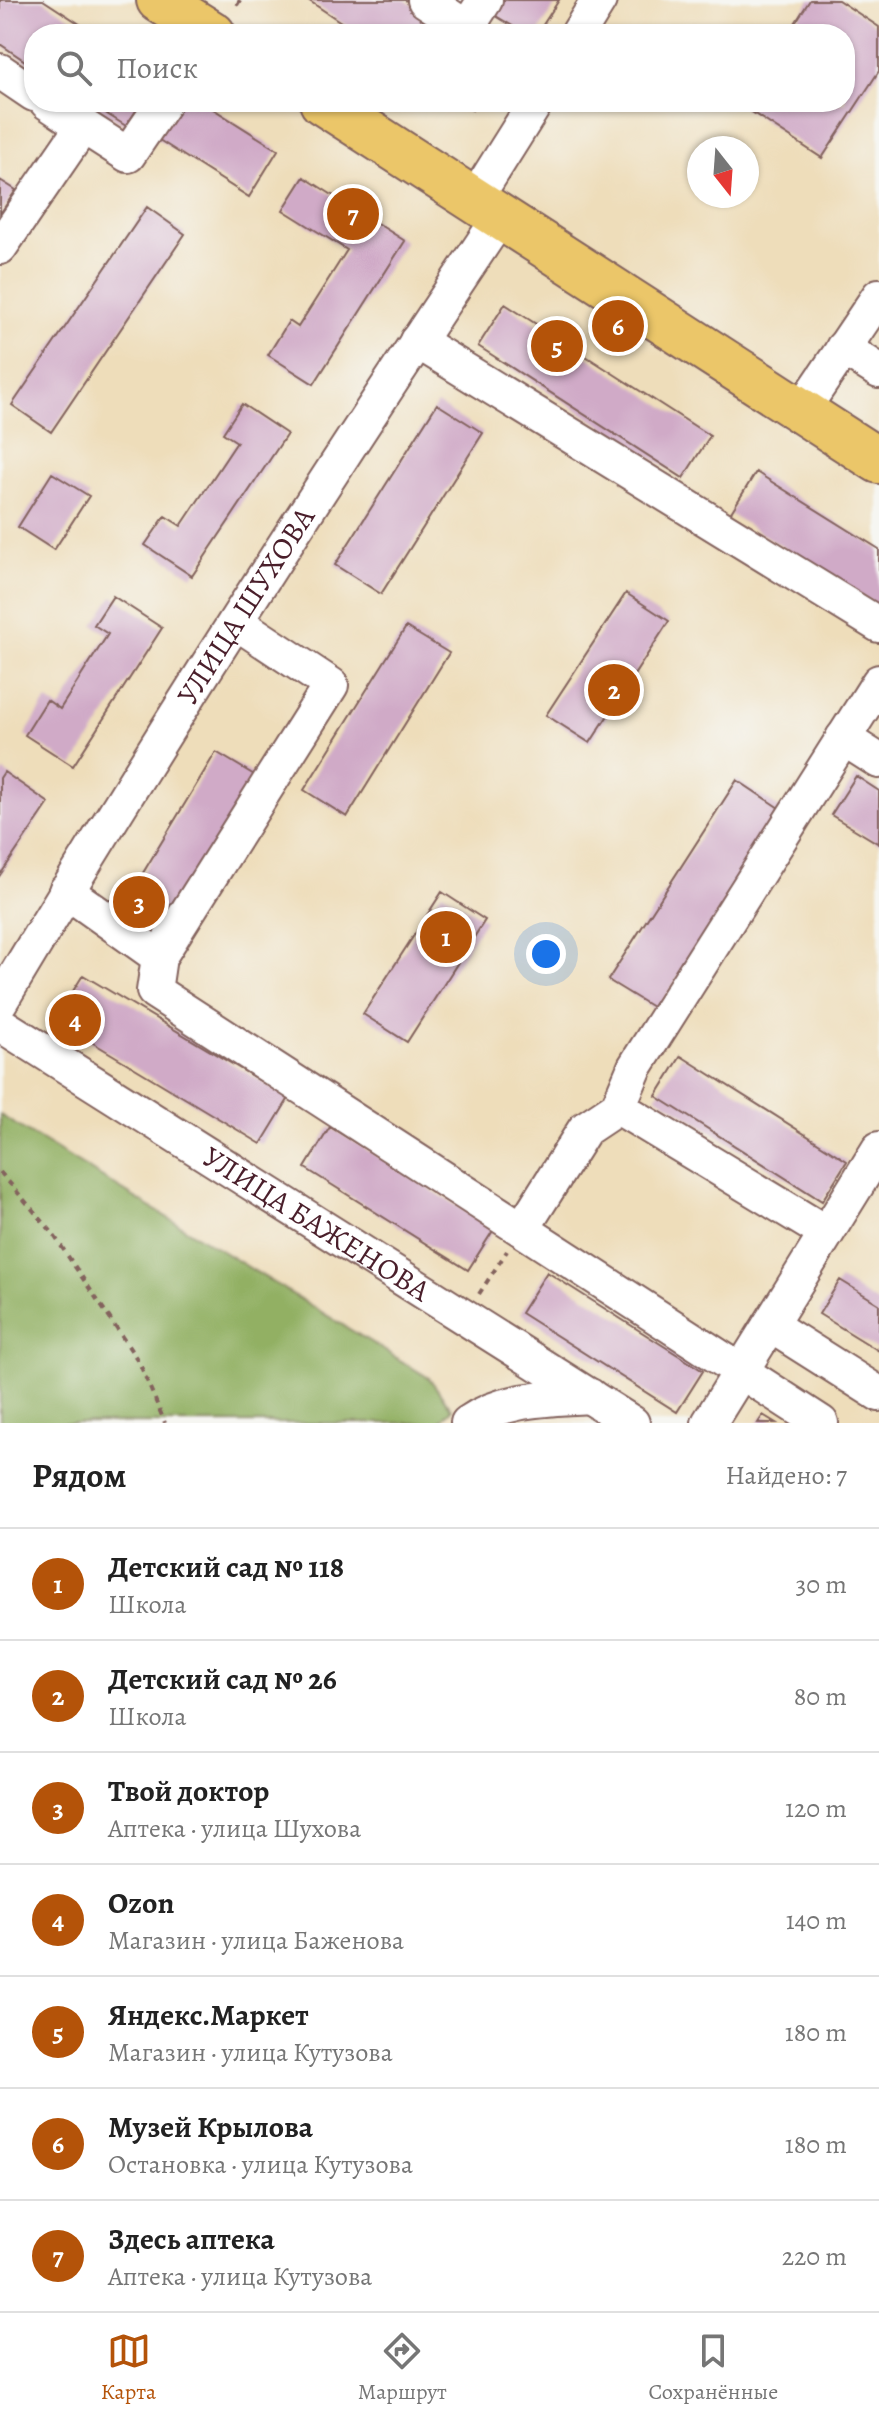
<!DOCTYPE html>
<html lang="ru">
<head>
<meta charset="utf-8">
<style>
  :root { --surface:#fff; --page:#f2f2f2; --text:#222; --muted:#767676; --line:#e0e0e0; --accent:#b45309 }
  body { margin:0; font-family:Alegreya,serif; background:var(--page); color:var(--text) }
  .compass { position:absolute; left:687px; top:136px; width:72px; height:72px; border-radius:50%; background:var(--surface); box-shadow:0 2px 6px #0004; rotate:163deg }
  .you { position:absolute; left:546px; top:954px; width:28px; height:28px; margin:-20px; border:6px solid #fff; border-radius:50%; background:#1a73e8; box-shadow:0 0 0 12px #1a73e833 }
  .badge { display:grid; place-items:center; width:52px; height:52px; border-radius:50%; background:var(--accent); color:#fff; font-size:26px; font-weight:700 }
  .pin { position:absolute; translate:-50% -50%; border:4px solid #fff; box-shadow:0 2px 8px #0006 }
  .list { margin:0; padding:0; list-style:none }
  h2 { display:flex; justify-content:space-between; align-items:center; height:104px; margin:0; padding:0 32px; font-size:34px }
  h2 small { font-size:26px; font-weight:400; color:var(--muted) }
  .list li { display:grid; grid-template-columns:52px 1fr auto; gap:24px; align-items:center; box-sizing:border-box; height:112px; padding:0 32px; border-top:2px solid var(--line) }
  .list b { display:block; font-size:30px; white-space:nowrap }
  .list p { margin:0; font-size:26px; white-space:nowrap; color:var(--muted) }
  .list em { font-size:26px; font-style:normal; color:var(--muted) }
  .icon { flex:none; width:44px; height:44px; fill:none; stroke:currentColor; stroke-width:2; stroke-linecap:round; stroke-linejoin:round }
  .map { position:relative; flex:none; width:879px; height:1423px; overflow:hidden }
  .search { position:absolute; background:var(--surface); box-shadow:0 2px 6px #0004; left:24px; right:24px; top:24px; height:88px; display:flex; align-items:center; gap:20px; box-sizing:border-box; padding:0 28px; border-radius:32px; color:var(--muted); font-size:30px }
  .sheet { height:888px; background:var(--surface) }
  nav { display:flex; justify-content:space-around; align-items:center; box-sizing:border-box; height:112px; border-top:2px solid var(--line); background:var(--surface); font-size:22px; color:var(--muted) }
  nav a { display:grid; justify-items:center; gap:4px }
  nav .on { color:var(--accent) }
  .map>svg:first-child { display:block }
  .forest { fill:#92b063; stroke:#6e6847; stroke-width:2 }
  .building { fill:#d0aac7 }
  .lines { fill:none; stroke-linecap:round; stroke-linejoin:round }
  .minor-casing { stroke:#83625d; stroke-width:38 }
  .major-casing { stroke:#83625d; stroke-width:48 }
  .path { stroke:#83625d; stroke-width:4; stroke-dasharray:6 6; stroke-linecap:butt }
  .minor { stroke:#fff; stroke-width:34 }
  .major { stroke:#ebc669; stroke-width:44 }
  .labels { text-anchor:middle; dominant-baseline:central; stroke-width:6; stroke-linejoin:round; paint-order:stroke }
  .street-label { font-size:30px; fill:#4a1f2b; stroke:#f6f6f2 }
</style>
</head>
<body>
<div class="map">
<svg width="879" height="1423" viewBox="0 0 879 1423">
  <rect width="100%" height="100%" fill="#f6f6f2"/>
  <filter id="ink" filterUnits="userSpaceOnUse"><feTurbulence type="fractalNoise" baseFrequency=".0125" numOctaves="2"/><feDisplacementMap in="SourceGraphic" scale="16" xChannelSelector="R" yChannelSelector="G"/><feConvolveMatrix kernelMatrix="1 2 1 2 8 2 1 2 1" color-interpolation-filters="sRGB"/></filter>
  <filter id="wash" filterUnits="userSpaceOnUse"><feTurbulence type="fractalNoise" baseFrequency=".006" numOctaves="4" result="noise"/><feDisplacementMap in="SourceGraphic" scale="32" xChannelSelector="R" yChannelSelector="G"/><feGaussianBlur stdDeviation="1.8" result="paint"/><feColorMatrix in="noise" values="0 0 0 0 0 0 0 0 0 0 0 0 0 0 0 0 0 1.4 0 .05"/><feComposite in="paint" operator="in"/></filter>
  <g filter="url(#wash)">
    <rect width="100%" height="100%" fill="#eeddba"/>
    <path class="forest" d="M0,1115l429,263 23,31 -13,14h-439z"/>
    <g id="blocks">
      <path class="building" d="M0,0h43l52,34h-61v33l-34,-23z
        M308,0h97l51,34h-97z
        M500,0h59l-22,34h-11l-35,-21z
        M810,0h28l41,27v44l-57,87 -81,-53 2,-3h102v-68h-57z
        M88,102h54l-16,24z
        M178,102h24l76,48 -29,47 -93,-59z
        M460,102h17l-5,8z
        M304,177l101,64 -91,143 -46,-29 21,-34 9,6 49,-77 -64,-40z
        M0,180l16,10 -16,24z
        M147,207l38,27 -134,198 -39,-27z
        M505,304l205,132 -27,42 -205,-132z
        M242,404l45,30 -95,142 -47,-31 20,-29 16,10 56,-84 -14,-9z
        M437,404l46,29 -102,161 -46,-29z
        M756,472l123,77v58l-149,-93z
        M52,473l37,23 -35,54 -36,-23z
        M626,593l43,28 -79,122 -44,-28z
        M113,596l49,32 -89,138 -48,-31 22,-35 13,9 48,-75 -14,-9z
        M406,627l43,26 -102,164 -43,-27z
        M216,752l40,24 -97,159 -39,-24z
        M4,772l45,31 -49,72v-97z
        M856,776l23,15v53l-48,-29z
        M737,780l48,32 -128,198 -49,-30z
        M442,892l43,28 -78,122 -44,-28z
        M83,975l206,123 -28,46 -206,-124z
        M681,1056l166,105 -25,40 -166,-105z
        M330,1127l164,102 -26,41 -163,-102z
        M547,1272l156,99 -26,41 -156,-99z
        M840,1280l39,24v47l-60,-37z
        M763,1415l13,8h-18z"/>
    </g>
  </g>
  <g filter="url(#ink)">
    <use href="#blocks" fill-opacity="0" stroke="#83625d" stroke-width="2"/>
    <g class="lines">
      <defs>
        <g id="minor">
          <path d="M425,0l51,34"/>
          <path d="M467,28l18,-28"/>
          <path d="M578,34l21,-34"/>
          <path d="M0,71l34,23"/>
          <path d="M47,102l36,24"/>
          <path d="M475,199l61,-97"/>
          <path d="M0,247l83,-121 45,29 36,-53"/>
          <path d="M417,341l462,284"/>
          <path d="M843,348l36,23"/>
          <path d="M802,410l77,-114"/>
          <path d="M843,738l36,23"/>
          <path d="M66,891l93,66 -5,34 667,432"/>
          <path d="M159,957l172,-272 -95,-63"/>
          <path id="s1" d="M0,1002c160,-267 328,-528 501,-786"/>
          <path id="s2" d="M0,1024l632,399"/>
          <path d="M618,1107l208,126"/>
          <path d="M522,1229l63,-100 33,-22 17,-40 244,-385"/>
          <path d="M770,1325l109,69"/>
          <path d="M468,1423c36,-25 80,-24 122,-27"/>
          <path d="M709,1423l170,-274"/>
        </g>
        <path id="major" d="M159,0l54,34
          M322,102l557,359"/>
      </defs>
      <use href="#minor" class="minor-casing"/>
      <use href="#major" class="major-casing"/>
      <path class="path" d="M237,5l3,-5
        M0,1172l51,59 88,131 26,61
        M479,1294l28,-43"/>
      <use href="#minor" class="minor"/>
      <use href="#major" class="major"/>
    </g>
  </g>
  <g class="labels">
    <g class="street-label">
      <text stroke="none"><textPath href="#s1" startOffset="466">УЛИЦА ШУХОВА</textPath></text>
      <text stroke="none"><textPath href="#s2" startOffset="374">УЛИЦА БАЖЕНОВА</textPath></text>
    </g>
  </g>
</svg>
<svg class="compass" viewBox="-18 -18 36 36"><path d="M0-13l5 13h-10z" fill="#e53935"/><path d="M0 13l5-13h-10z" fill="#767676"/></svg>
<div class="you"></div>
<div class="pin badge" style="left:446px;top:937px">1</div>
<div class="pin badge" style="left:614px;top:690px">2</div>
<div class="pin badge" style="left:139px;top:902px">3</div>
<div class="pin badge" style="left:75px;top:1020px">4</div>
<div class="pin badge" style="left:557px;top:346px">5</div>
<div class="pin badge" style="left:618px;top:326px">6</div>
<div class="pin badge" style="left:353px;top:214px">7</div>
<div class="search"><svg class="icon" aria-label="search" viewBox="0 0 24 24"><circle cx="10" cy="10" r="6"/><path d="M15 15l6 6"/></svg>Поиск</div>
</div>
<section class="sheet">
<h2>Рядом<small>Найдено: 7</small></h2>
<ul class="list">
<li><span class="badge">1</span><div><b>Детский сад № 118</b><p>Школа</p></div><em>30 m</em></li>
<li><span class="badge">2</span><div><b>Детский сад № 26</b><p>Школа</p></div><em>80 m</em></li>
<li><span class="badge">3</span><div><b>Твой доктор</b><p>Аптека · улица Шухова</p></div><em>120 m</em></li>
<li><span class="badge">4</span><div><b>Ozon</b><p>Магазин · улица Баженова</p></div><em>140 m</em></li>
<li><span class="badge">5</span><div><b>Яндекс.Маркет</b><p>Магазин · улица Кутузова</p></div><em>180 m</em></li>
<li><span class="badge">6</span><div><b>Музей Крылова</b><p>Остановка · улица Кутузова</p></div><em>180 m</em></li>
<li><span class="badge">7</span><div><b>Здесь аптека</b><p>Аптека · улица Кутузова</p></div><em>220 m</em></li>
</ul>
</section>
<nav>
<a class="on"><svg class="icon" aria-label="map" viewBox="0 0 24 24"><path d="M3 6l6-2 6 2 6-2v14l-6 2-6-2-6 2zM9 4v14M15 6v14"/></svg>Карта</a>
<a><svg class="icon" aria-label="directions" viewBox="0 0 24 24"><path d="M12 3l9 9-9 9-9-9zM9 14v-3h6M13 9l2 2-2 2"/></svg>Маршрут</a>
<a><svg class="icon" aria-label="saved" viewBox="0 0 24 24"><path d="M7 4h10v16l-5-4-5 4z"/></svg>Сохранённые</a>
</nav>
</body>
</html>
